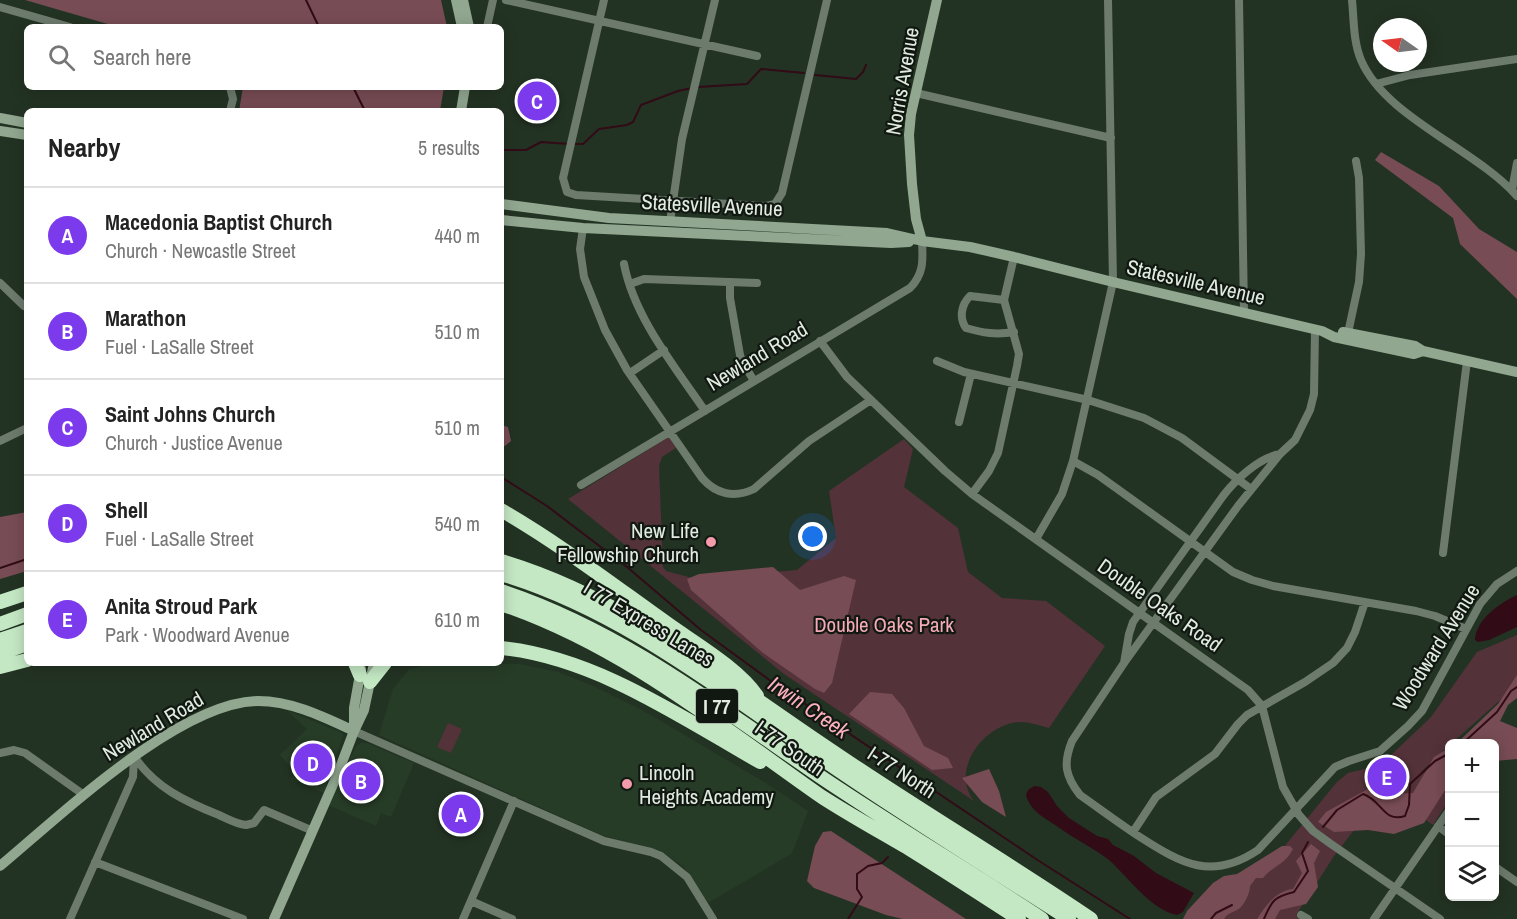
<!DOCTYPE html>
<html lang="en">
<head>
<meta charset="utf-8">
<style>
  :root { --surface:#fff; --page:#f6f6f6; --text:#222; --muted:#767676; --line:#e0e0e0; --accent:#7c3aed }
  body { margin:0; font-family:"Archivo Narrow",sans-serif; background:var(--page); color:var(--text) }
  .controls { position:absolute; right:18px; bottom:18px; display:grid; overflow:hidden; border-radius:9px; box-shadow:0 3px 15px #0003 }
  .controls button { width:54px; height:54px; display:grid; place-items:center; padding:0; border:0; border-bottom:2px solid var(--line); background:var(--surface); color:var(--text); font:30px sans-serif }
  .compass { position:absolute; left:1373px; top:18px; width:54px; height:54px; border-radius:50%; background:var(--surface); box-shadow:0 3px 15px #0003; rotate:284deg }
  .you { position:absolute; left:813px; top:537px; width:21px; height:21px; margin:-15px; border:4px solid #fff; border-radius:50%; background:#1a73e8; box-shadow:0 0 0 9px #1a73e833 }
  .badge { display:grid; place-items:center; width:39px; height:39px; border-radius:50%; background:var(--accent); color:#fff; font-size:20px; font-weight:700 }
  .pin { position:absolute; translate:-50% -50%; border:3px solid #fff; box-shadow:0 2px 6px #0006 }
  .list { margin:0; padding:0; list-style:none }
  h2 { display:flex; justify-content:space-between; align-items:center; height:78px; margin:0; padding:0 24px; font-size:26px }
  h2 small { font-size:20px; font-weight:400; color:var(--muted) }
  .list li { display:grid; grid-template-columns:39px 1fr auto; gap:18px; align-items:center; box-sizing:border-box; height:96px; padding:0 24px; border-top:2px solid var(--line) }
  .list b { display:block; font-size:22px; white-space:nowrap }
  .list p { margin:0; font-size:20px; white-space:nowrap; color:var(--muted) }
  .list em { font-size:20px; font-style:normal; color:var(--muted) }
  .icon { flex:none; width:33px; height:33px; fill:none; stroke:currentColor; stroke-width:2; stroke-linecap:round; stroke-linejoin:round }
  .map { position:relative; flex:none; width:1517px; height:919px; overflow:hidden }
  .search { position:absolute; background:var(--surface); box-shadow:0 3px 15px #0003; left:24px; top:24px; width:480px; height:66px; display:flex; align-items:center; gap:15px; box-sizing:border-box; padding:0 21px; border-radius:9px; color:var(--muted); font-size:22px }
  .panel { position:absolute; background:var(--surface); box-shadow:0 3px 15px #0003; left:24px; top:108px; width:480px; height:558px; border-radius:9px }
  .map>svg:first-child { display:block }
  .built { fill:#273c27 }
  .green { fill:#533239 }
  .forest { fill:#784c54 }
  .water { fill:#310b16 }
  .lines { fill:none; stroke-linecap:round; stroke-linejoin:round }
  .stream { stroke:#310b16; stroke-width:2 }
  .street { stroke:#6d7b6d; stroke-width:8 }
  .secondary { stroke:#91a790; stroke-width:10 }
  .highway { stroke:#c4e8c4; stroke-width:14 }
  .poi-dot { fill:#f39aab; stroke:#111811; stroke-width:2 }
  .labels { text-anchor:middle; dominant-baseline:central; stroke-width:4.5; stroke-linejoin:round; paint-order:stroke }
  .shield { fill:#111811; stroke:#a3aca2; stroke-width:1.5 }
  .shield-label { font-size:20px; font-weight:bold; fill:#e1ebe0 }
  .street-label { font-size:21px; fill:#e1ebe0; stroke:#111811 }
  .poi-label { font-size:21px; fill:#e1ebe0; stroke:#111811; text-anchor:end }
  .park-label { font-size:21px; fill:#f6aab8; stroke:#111811 }
  .water-label { font-size:22px; font-style:italic; fill:#fdb0bf; stroke:#111811 }
</style>
</head>
<body>
<div class="map">
<svg width="1517" height="919" viewBox="0 0 1517 919">
  <rect width="100%" height="100%" fill="#233323"/>
  <path class="built" d="M437,663l82,1 39,8 33,13 51,25 122,72 44,29 -14,37 -3,6 -83,49 -24,-36 -25,-17 -55,-14 -225,-101 14,-46 16,-20z
    M288,711l52,21 3,3 -19,58 -34,-14 6,-6 -16,-18 27,-26z
    M361,743h6l47,20 -23,54 -10,-4 -5,13 -48,-21 28,-59z"/>
  <path class="green" d="M669,437l7,11 -14,9 -3,9 4,101 3,4 30,8 101,-9 39,-32 -7,-47 75,-52 9,10 -9,38 54,41 10,44 34,26 44,3 59,45 -56,82c-12,-3 -25,-8 -37,-5 -32,7 -61,49 -38,78l-190,-127 -216,-175z
    M1517,635v50l-65,58 -2,1 -1,2 -27,25 27,20v9l-16,25 -39,-29 -30,21 -30,39 -38,59 5,4h-101l65,-49 72,-88 11,-9 25,-6 17,-11 41,-39 46,-65z
    M448,723l14,6 -11,24 -14,-6z"/>
  <path class="forest" d="M25,0h416l6,27h-329z
    M243,87h201l-4,24h-201z
    M1381,152l58,34 40,43 38,23v47l-57,-55 -7,-26 -78,-58z
    M501,425l7,2 3,14 -6,5 -4,-1z
    M27,512v59l-27,8v-62z
    M773,567l27,23 44,-14 12,4 -24,103 -8,10 -9,-4 -52,-36 -72,-63 -4,-11 12,-5z
    M1517,675v23l-9,7 -8,16 17,7v31l-22,2 -1,-17 -37,-1 41,-39z
    M870,692l22,2 12,14 20,38 24,12 5,10 -21,2 -83,-56z
    M1449,748v36l-25,39 -30,11 -26,-4 -34,2 -16,-10 8,-10 42,-23 19,5 26,-1 21,-36z
    M989,769l10,22 7,26 -24,-15 -20,-24z
    M831,831l135,88h-63l-17,-4 -72,-27 -7,-7 8,-35 8,-14z
    M1311,844l9,7 -6,12 4,24 -12,17 -26,6 -5,9h-18c9,-14 19,-28 36,-30l9,-16 -6,-12z
    M1282,846h8l3,3c-9,17 -18,15 -30,29h-7l-6,8c0,7 -5,17 -10,22 -6,5 -12,4 -16,11h-41l4,-8 26,-28 11,-7 13,-2z"/>
  <path class="water" d="M1517,595v32l-28,13 -11,2 -3,-2c1,-21 25,-37 42,-45z
    M1034,786l7,1 7,5 9,14 12,12 28,18 11,3 5,6 21,11 22,17 38,20 -11,19 -6,3c-26,-5 -49,-38 -68,-55 -15,-12 -35,-21 -51,-33 -13,-9 -28,-16 -32,-32l2,-5z"/>
  <g class="lines">
    <path class="stream" d="M306,0l13,27
      M815,75l41,4 7,-7 3,-7
      M353,87l12,24
      M698,87l49,-3 14,-15 43,4
      M574,144h9l16,-15 28,-4 6,-3 8,-17 37,-14 14,-3
      M501,150h25l15,-8 28,2
      M501,477l46,29 80,61 74,63 67,49 268,180 94,60
      M0,568l27,-9
      M1462,744l35,-32 14,-21 6,-4
      M1323,827l14,-17 26,-16c19,6 20,29 42,22l4,-11 1,-21 25,-23 15,-8
      M848,919l14,-22 -5,-8v-15l11,-8 14,-3 6,-6
      M1211,919l5,-6 16,-8
      M1264,919c8,-19 10,-22 30,-27l14,-21 -6,-18 6,-11"/>
    <path class="street" d="M506,0l251,56
      M604,0l-41,178 4,14 9,3 190,11 9,-2 7,-11 45,-193
      M1239,0l5,312
      M1352,0c2,19 1,41 9,60 24,57 113,88 156,136
      M0,7l70,20
      M487,27l6,-27
      M1376,84l34,-9 107,-16
      M230,87l3,12 -3,12
      M916,93l195,45
      M1512,190l5,-27
      M670,222l12,-83 33,-139
      M583,228l-3,21 4,28 21,53 22,40 75,108c15,17 33,20 52,11l55,-48 62,-41
      M624,264c10,53 51,103 81,147
      M730,282v16l10,57 2,6 12,20
      M0,283l24,23
      M630,284l14,-5 113,4
      M1004,300l-34,-4c-9,9 -11,22 -4,32 17,5 30,7 48,4
      M1315,330l-1,64 -4,16 -15,30 -15,14 -42,52 -114,157 -52,78c-9,22 -7,35 8,54 20,14 40,29 60,42 42,27 72,44 118,13l77,-83 14,-6 31,-10 28,-25 14,-15 58,-107 17,-20 20,-13
      M1348,333l11,-51 2,-28 -2,-76 -3,-17
      M820,341l27,36 98,94 27,23 276,196 14,16 21,81 16,28 14,16 18,13 109,75
      M937,361l27,11 124,28 56,18 38,20 69,51
      M630,373l34,-23
      M959,422l12,-48
      M0,441l27,-13
      M1073,461l25,14 135,97 19,8 21,6 143,25 19,5 31,13
      M581,485l329,-197c14,-14 13,-28 12,-47
      M972,494l17,-23 9,-18 19,-87 2,-12 -15,-54 10,-43
      M1036,539l26,-45 11,-33 40,-179 -5,-282
      M1443,553l24,-192
      M1124,663l5,-29 4,-12 90,-126c13,-17 36,-38 57,-42
      M354,731l250,110 47,11 10,4 26,21 26,42
      M0,753l14,-3 11,3 59,42
      M134,756c20,31 52,46 85,59 9,4 17,9 27,10l8,-2 10,-13 49,21
      M1438,826l12,9
      M1133,832l23,-35 59,-43 23,-30 9,-9 58,-33 28,-19 14,-15 8,-16 10,-30
      M95,862l148,57
      M1494,866l23,16
      M471,901l41,18
      M1301,915l7,4
      M70,919l63,-142 1,-19
      M463,919l51,-118
      M1374,919l76,-110"/>
    <path class="secondary" d="M456,0l6,27
      M463,0l6,27
      M461,111l4,-24
      M0,118l27,5
      M0,131l27,4
      M501,204l108,14 278,15 35,8 48,6 44,10 99,25 209,49 12,6 80,17 9,-3
      M501,220l82,8 308,15 18,-1
      M922,241l-6,-22 -4,-35 -3,-49 2,-21 26,-114
      M1343,332l72,14 8,5 94,21
      M354,728v-20l7,-39
      M0,866c60,-50 179,-164 258,-165 34,0 66,16 96,30
      M274,919l64,-146 16,-42 10,-21 10,-47"/>
    <path class="highway" d="M501,510c59,34 112,75 167,114 28,20 71,45 89,72
      M501,561c125,37 227,121 334,192 84,57 172,109 256,166
      M501,574c118,35 217,114 317,182 82,57 167,109 251,163
      M501,591c119,39 218,116 320,186 73,49 148,94 221,142
      M0,602l27,-9
      M501,604c121,41 218,121 321,193 28,18 57,34 86,51 37,23 74,47 111,71
      M0,624l27,-10
      M0,640l27,-9
      M501,648c93,9 180,69 259,114
      M0,654l27,-10
      M355,663l5,12
      M0,667l27,-7
      M370,682l15,-19"/>
  </g>
  <g class="poi-dot">
    <circle cx="711" cy="542" r="6"/>
    <circle cx="627" cy="784" r="6"/>
  </g>
  <g class="labels">
    <rect class="shield" x="696" y="689" width="42" height="34" rx="4.5"/>
    <g class="shield-label">
      <text x="717" y="706">I 77</text>
    </g>
    <g class="street-label">
      <text transform="translate(902 81) rotate(-80)">Norris Avenue</text>
      <text transform="translate(712 205) rotate(3)">Statesville Avenue</text>
      <text transform="translate(1196 282) rotate(13)">Statesville Avenue</text>
      <text transform="translate(757 356) rotate(-31)">Newland Road</text>
      <text transform="translate(1160 605) rotate(35)">Double Oaks Road</text>
      <text transform="translate(649 623) rotate(31)">I 77 Express Lanes</text>
      <text transform="translate(1436 647) rotate(-58)">Woodward Avenue</text>
      <text transform="translate(153 726) rotate(-31)">Newland Road</text>
      <text transform="translate(790 748) rotate(35)">I-77 South</text>
      <text transform="translate(902 772) rotate(33)">I-77 North</text>
    </g>
    <g class="poi-label">
      <text x="699" y="530">New Life<tspan x="699" dy="24">Fellowship Church</tspan></text>
      <text x="639" y="772" text-anchor="start">Lincoln<tspan x="639" dy="24">Heights Academy</tspan></text>
    </g>
    <g class="park-label">
      <text x="884" y="624">Double Oaks Park</text>
    </g>
    <g class="water-label">
      <text transform="translate(809 707) rotate(34)">Irwin Creek</text>
    </g>
  </g>
</svg>
<div class="controls">
<button>+</button>
<button>−</button>
<button><svg class="icon" aria-label="layers" viewBox="0 0 24 24"><path d="M12 4l9 5-9 5-9-5zM3 14l9 5 9-5"/></svg></button>
</div>
<svg class="compass" viewBox="-18 -18 36 36"><path d="M0-13l5 13h-10z" fill="#e53935"/><path d="M0 13l5-13h-10z" fill="#767676"/></svg>
<div class="you"></div>
<div class="pin badge" style="left:461px;top:814px">A</div>
<div class="pin badge" style="left:361px;top:781px">B</div>
<div class="pin badge" style="left:537px;top:101px">C</div>
<div class="pin badge" style="left:313px;top:763px">D</div>
<div class="pin badge" style="left:1387px;top:777px">E</div>
<div class="search"><svg class="icon" aria-label="search" viewBox="0 0 24 24"><circle cx="10" cy="10" r="6"/><path d="M15 15l6 6"/></svg>Search here</div>
<section class="panel">
<h2>Nearby<small>5 results</small></h2>
<ul class="list">
<li><span class="badge">A</span><div><b>Macedonia Baptist Church</b><p>Church · Newcastle Street</p></div><em>440 m</em></li>
<li><span class="badge">B</span><div><b>Marathon</b><p>Fuel · LaSalle Street</p></div><em>510 m</em></li>
<li><span class="badge">C</span><div><b>Saint Johns Church</b><p>Church · Justice Avenue</p></div><em>510 m</em></li>
<li><span class="badge">D</span><div><b>Shell</b><p>Fuel · LaSalle Street</p></div><em>540 m</em></li>
<li><span class="badge">E</span><div><b>Anita Stroud Park</b><p>Park · Woodward Avenue</p></div><em>610 m</em></li>
</ul>
</section>
</div>
</body>
</html>
